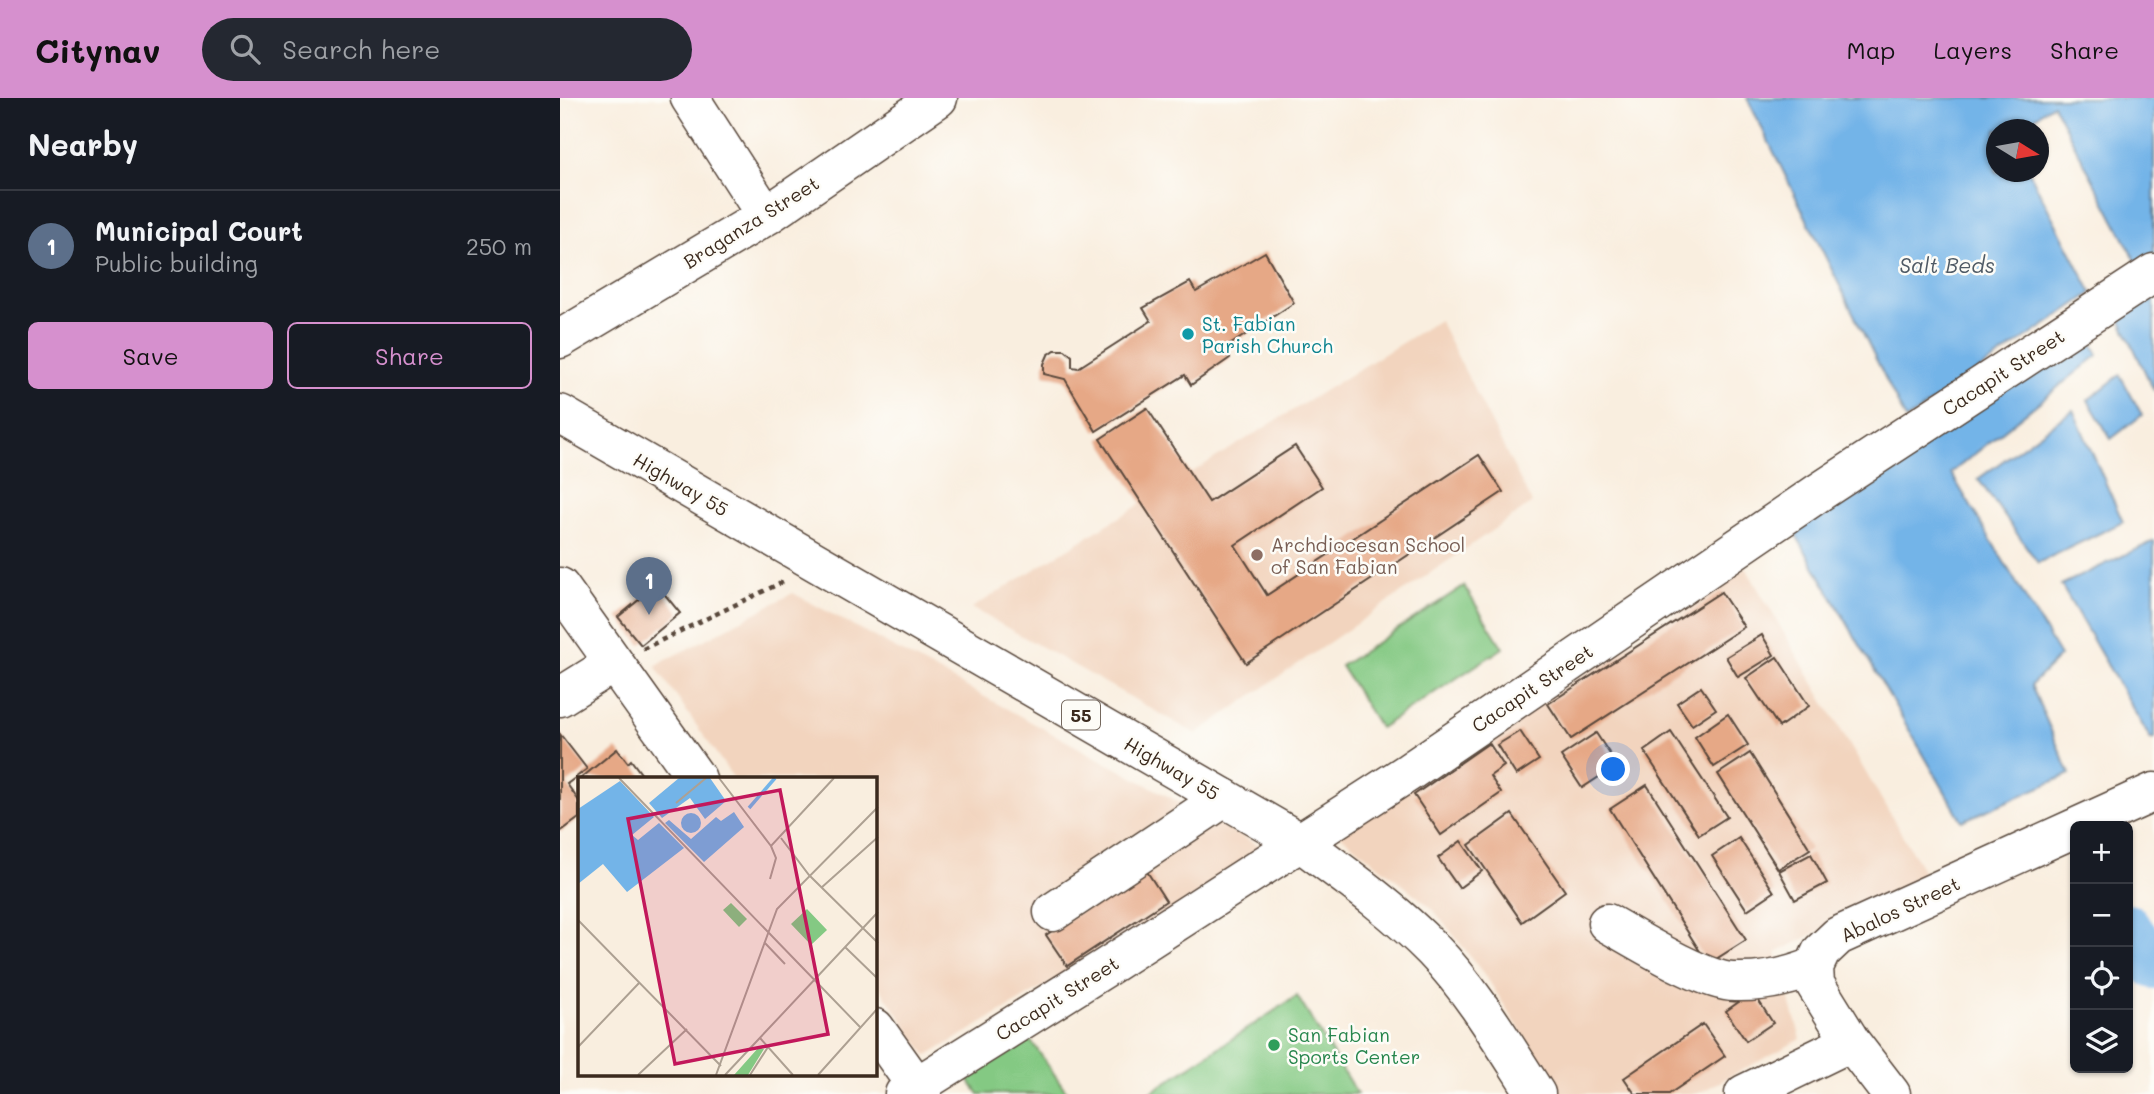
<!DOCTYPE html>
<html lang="en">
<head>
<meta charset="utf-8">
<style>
  :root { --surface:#171b24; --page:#242831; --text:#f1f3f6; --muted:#9ea1a6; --line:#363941; --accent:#d690ce }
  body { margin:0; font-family:Mali,sans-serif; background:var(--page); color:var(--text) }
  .controls { position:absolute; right:21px; bottom:21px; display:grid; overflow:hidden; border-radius:10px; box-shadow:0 2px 5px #0004 }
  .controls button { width:63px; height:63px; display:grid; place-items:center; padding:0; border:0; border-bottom:2px solid var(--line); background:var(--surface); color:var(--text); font:35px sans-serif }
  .compass { position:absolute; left:1426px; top:21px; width:63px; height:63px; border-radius:50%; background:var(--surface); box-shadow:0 2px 5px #0004; rotate:101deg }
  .you { position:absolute; left:1054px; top:672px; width:24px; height:24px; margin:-18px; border:5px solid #fff; border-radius:50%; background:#1a73e8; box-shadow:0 0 0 10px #1a73e833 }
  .badge { display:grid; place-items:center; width:46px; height:46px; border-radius:50%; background:var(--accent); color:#fff; font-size:23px; font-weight:700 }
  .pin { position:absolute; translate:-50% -58px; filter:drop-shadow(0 2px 4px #0008) }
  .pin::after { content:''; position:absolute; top:37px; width:24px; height:21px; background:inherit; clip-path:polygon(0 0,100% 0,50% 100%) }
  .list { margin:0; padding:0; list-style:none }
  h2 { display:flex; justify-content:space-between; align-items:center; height:91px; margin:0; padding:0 28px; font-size:30px }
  h2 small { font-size:23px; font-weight:400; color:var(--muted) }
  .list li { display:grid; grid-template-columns:46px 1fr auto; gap:21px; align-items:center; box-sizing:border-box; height:112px; padding:0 28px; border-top:2px solid var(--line) }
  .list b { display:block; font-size:26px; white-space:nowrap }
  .list p { margin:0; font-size:23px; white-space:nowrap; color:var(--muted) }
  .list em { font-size:23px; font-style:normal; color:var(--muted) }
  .actions { display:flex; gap:14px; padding:21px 28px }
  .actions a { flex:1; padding:16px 0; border:2px solid var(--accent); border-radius:10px; text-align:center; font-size:24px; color:var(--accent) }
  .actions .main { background:var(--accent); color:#111 }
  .icon { flex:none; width:38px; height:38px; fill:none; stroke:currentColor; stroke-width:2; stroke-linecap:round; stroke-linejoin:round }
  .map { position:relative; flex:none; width:1594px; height:996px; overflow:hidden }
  header { display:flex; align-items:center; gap:42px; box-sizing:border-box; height:98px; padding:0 35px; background:var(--accent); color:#111 }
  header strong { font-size:33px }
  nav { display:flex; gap:38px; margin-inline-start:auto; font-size:24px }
  .search { width:490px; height:63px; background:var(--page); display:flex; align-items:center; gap:18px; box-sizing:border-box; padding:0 24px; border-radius:38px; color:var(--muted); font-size:26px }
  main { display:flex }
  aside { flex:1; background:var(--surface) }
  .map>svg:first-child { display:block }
  .built { fill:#f2d4be }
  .green { fill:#84c983; stroke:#607a50; stroke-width:2 }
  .water { fill:#73b4e8; stroke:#576f83; stroke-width:2 }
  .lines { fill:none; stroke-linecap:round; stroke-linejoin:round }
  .river { stroke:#73b4e8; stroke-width:46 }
  .building { fill:#e6a886 }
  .minor-casing { stroke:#58473b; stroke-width:41 }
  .highway-casing { stroke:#58473b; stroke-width:41 }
  .path { stroke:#58473b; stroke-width:4.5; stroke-dasharray:5 5; stroke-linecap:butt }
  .minor { stroke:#fff; stroke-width:38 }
  .highway { stroke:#fff; stroke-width:38 }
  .culture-dot { fill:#0f9aa8; stroke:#fdfcf7; stroke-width:2.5 }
  .education-dot { fill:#8d6e63; stroke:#fdfcf7; stroke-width:2.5 }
  .leisure-dot { fill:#2e9e5b; stroke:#fdfcf7; stroke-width:2.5 }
  .labels { text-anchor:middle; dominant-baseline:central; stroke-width:5; stroke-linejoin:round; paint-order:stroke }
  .shield { fill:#fdfcf7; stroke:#75695f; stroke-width:2 }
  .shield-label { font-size:18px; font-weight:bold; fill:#3b2a1e }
  .street-label { font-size:19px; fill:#3b2a1e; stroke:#fdfcf7 }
  .culture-label { font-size:19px; fill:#0d838f; stroke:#fdfcf7; text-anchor:start }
  .education-label { font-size:19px; fill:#785e54; stroke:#fdfcf7; text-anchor:start }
  .leisure-label { font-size:19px; fill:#27864d; stroke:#fdfcf7; text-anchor:start }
  .water-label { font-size:21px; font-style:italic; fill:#4f5a65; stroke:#fdfcf7 }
  .inset-river { fill:none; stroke:#73b4e8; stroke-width:3.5 }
  .inset-road { fill:none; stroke:#ada092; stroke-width:2 }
  .view { fill:#c2185b; fill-opacity:0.15; stroke:#c2185b; stroke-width:3.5 }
  .inset-edge { fill:none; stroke:#3b2a1e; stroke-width:3.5 }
</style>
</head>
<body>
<header>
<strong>Citynav</strong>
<div class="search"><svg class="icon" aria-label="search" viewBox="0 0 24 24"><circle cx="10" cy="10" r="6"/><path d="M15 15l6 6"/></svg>Search here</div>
<nav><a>Map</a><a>Layers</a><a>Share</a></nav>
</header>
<main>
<aside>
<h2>Nearby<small></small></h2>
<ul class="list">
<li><span class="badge" style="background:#5c6f8a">1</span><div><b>Municipal Court</b><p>Public building</p></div><em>250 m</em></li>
</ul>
<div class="actions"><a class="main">Save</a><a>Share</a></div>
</aside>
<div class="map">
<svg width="1594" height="996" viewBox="0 0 1594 996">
  <rect width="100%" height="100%" fill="#fdfcf7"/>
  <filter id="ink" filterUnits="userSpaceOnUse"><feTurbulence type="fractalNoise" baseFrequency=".0143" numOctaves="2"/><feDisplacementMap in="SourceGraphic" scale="14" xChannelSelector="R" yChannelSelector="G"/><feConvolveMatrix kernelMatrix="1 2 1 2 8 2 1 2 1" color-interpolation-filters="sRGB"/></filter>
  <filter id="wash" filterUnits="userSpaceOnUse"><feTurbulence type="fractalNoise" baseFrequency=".00686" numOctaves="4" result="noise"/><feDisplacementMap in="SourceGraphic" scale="28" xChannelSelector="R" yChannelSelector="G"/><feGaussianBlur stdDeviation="1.57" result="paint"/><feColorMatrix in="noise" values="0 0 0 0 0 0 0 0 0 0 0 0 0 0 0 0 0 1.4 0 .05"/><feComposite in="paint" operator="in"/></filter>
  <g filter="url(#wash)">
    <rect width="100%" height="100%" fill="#f9eedf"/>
    <path class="built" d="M879,222l93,183 -336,231 -224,-126z
      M1186,470l181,309 -151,76 25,86 -104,55h-136l-74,-116 -54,-69 -94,-75z
      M233,495l478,259 -344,204 -52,-75v-202h-141l-79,-113z"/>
    <path class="green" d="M904,488l39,62 -123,80 -39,-62z
      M737,898l60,98h-209z
      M461,928l47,68h-89l-19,-26z"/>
    <path class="water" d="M1187,0h407v156l-16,11 -85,-161 -34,25 -23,1v42h33l63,121 -186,127z
      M1594,199v94l-35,-74z
      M1525,230l13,27 -147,118 109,183 -29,29 39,89 -108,47 -170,-293z
      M1560,277l22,40 -31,24 -23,-39z
      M1513,312l50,112 -85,41 -60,-84z
      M1594,443v198l-3,1 -90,-155z"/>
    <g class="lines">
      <path class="river" d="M1568,829l26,39"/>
    </g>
    <g id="blocks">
      <path class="building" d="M705,154l29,51 -69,45 5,10 -39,27 -6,-10 -89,56 -31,-52 -21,-5v-10l4,-9 7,-5h10l7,6v11l6,1 73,-47 -8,-13 47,-26 6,10z
        M587,310l62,94 86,-56 27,41 -87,58 32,50 212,-140 24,37 -257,171 -146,-224z
        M97,487l23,28 -39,32 -23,-28z
        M1161,494l23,35 -173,112 -23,-35z
        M1202,537l12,20 -36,22 -12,-20z
        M1217,559l32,49 -30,21 -33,-49z
        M1141,589l15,22 -24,16 -15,-22z
        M1168,616l20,31 -34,22 -19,-30z
        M960,633l19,29 -23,15 -19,-30z
        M1111,634l56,85 -28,18 -55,-84z
        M1036,635l21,32 -35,23 -21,-32z
        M0,636l27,35 -20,15 12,17v17l-19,14z
        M929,645l15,23 -14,10 11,17 -60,42 -27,-40z
        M57,651l11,14 3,-3 14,19h-65z
        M1190,655l60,96 -32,20 -60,-95z
        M1087,687l99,155 -38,24 -98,-155z
        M952,716l53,77 -43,31 -53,-77z
        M1179,740l35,54 -27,18 -35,-54z
        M901,743l21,30 -23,17 -21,-30z
        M1251,756l16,29 -32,17 -16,-29z
        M586,772l20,31 -99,65 -21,-31z
        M1193,894l20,31 -27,18 -20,-30z
        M1143,926l22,32 -56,38h-34l-11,-16z"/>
    </g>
  </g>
  <g filter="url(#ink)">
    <use href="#blocks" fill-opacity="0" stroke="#58473b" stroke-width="2"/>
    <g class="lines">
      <defs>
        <path id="minor" d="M130,0l76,118
          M0,241l206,-123 172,-118
          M0,489l137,192
          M0,599l54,-34
          M1519,728l75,-34
          M493,814l171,-114
          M1047,825c29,16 97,59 127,59 27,1 55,-5 80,-15
          M315,930l47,66
          M344,996l201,-126 304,-196 409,-279 336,-220
          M1184,996l107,-52
          M1331,996l-40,-52 -36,-58 -1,-17 7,-15 17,-16 237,-108"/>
        <path id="highway" d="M0,316l740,428c46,34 93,67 133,108 40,41 72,96 103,144"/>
      </defs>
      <use href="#minor" class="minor-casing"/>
      <use href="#highway" class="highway-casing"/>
      <path class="path" d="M83,551l144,-69"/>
      <use href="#minor" class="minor"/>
      <use href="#highway" class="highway"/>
    </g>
  </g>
  <circle class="culture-dot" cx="628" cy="236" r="7"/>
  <circle class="education-dot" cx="697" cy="457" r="7"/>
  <circle class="leisure-dot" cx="714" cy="947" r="7"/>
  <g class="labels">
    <rect class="shield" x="502" y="602.5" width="38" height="29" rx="5"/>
    <g class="shield-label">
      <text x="521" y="617">55</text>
    </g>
    <g class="street-label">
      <text transform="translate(191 124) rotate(-32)">Braganza Street</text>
      <text transform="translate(1443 274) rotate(-33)">Cacapit Street</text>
      <text transform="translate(121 386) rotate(30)">Highway 55</text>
      <text transform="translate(972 590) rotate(-34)">Cacapit Street</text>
      <text transform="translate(612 670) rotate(30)">Highway 55</text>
      <text transform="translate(1340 811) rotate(-25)">Abalos Street</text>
      <text transform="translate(497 900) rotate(-32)">Cacapit Street</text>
    </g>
    <g class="culture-label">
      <text x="642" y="225">St. Fabian<tspan x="642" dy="22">Parish Church</tspan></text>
    </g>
    <g class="education-label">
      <text x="711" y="446">Archdiocesan School<tspan x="711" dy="22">of San Fabian</tspan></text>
    </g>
    <g class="leisure-label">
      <text x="728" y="936">San Fabian<tspan x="728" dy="22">Sports Center</tspan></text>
    </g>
    <g class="water-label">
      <text x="1387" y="166">Salt Beds</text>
    </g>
  </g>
  <g transform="translate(18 679)">
    <rect width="299" height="299" fill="#f9eedf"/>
    <path d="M153,126l16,16 -8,8 -16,-17zM229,132l20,21 -16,15 -20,-21zM181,270l5,2 -16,26h-14z" fill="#84c983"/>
    <path d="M101,1h31l16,23 -21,18 -15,-21 -28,20 -13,-15zM42,4l34,36 -22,18 6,5 21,-17 25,25 -57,44 -24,-28 -25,20v-75zM156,35l10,15 -40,35 -39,-39 4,-3 22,19 25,-22 5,4zM103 46a10 10 0 1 1 20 0a10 10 0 1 1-20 0Z" fill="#73b4e8"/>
    <path class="inset-river" d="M171,31l26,-30"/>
    <path class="inset-road" d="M41,1l241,249M141,1l52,68 63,-68M98,26l30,-25M203,61l28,37 69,68M192,102l6,-21 -5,-12M243,111l57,-51M0,143l143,146M186,165l21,22M267,170l32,31M182,261l33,37M0,270l62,-65M60,298l49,-46M138,298l61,-166 101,-102M147,298l153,-163M172,298l18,-28M240,298l60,-67"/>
    <path class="view" d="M202,13l48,244 -153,30 -47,-245z"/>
    <rect width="299" height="299" class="inset-edge"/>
  </g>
</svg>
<div class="controls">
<button>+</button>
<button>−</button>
<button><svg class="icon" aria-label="locate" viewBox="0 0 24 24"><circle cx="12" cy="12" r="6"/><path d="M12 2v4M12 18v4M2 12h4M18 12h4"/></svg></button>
<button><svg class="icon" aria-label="layers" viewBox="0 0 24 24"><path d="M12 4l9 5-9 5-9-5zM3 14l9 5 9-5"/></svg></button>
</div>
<svg class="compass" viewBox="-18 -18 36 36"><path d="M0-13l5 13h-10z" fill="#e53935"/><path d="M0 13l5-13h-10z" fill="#9ea1a6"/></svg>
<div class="you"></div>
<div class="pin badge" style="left:89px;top:517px;background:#5c6f8a">1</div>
</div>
</main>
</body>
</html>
